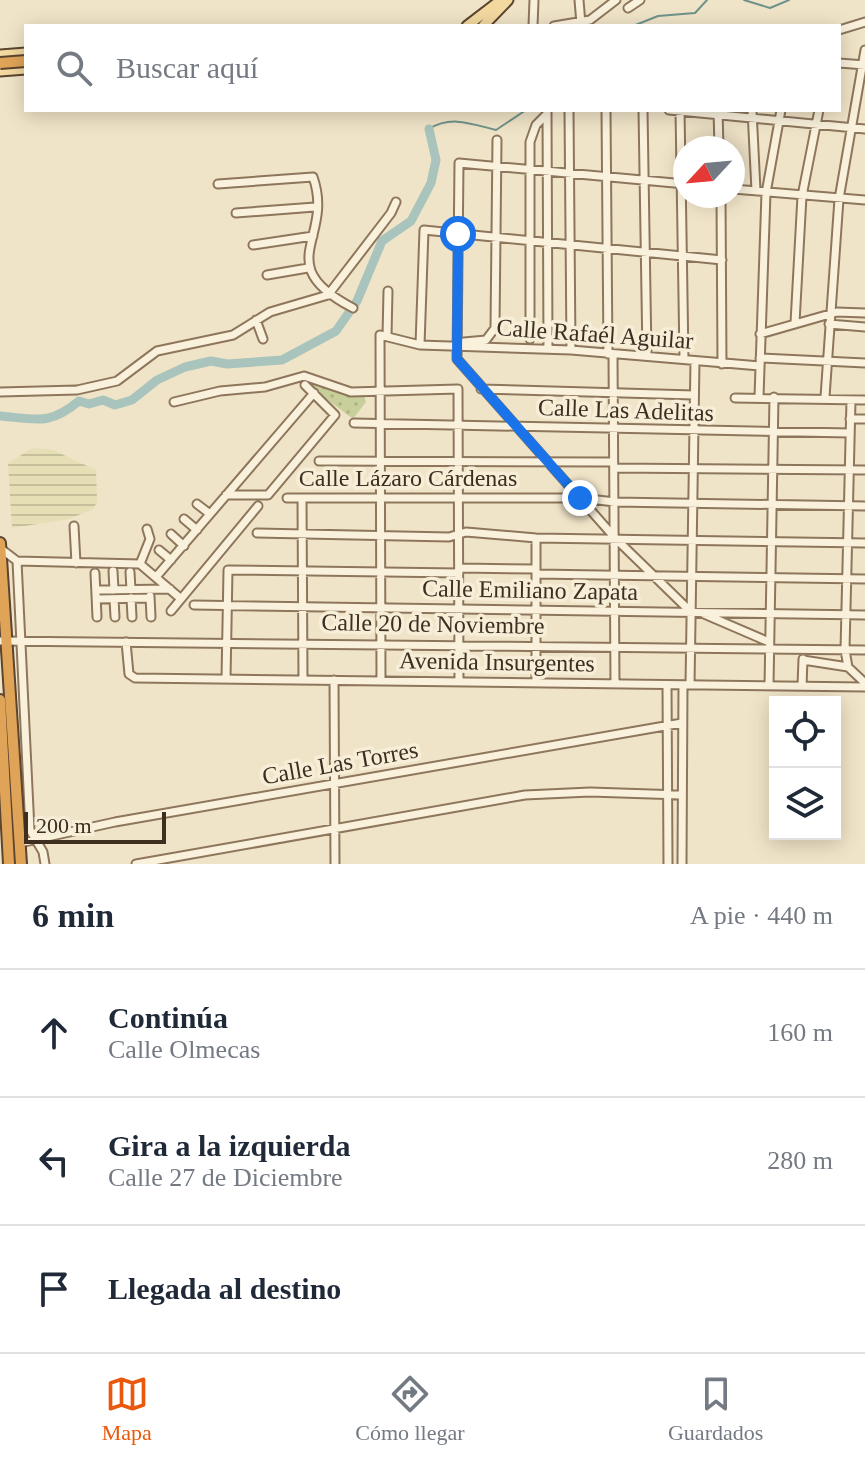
<!DOCTYPE html>
<html lang="es">
<head>
<meta charset="utf-8">
<style>
  :root { --surface:#fff; --page:#f2f2f3; --text:#1f2937; --muted:#747a83; --line:#e0e1e3; --accent:#ea580c }
  body { margin:0; font-family:"Times New Roman",serif; background:var(--page); color:var(--text) }
  .controls { position:absolute; right:24px; bottom:24px; display:grid; overflow:hidden; border-radius:0px; box-shadow:0 4px 20px #0003 }
  .controls button { width:72px; height:72px; display:grid; place-items:center; padding:0; border:0; border-bottom:2px solid var(--line); background:var(--surface); color:var(--text); font:40px sans-serif }
  .compass { position:absolute; left:673px; top:136px; width:72px; height:72px; border-radius:50%; background:var(--surface); box-shadow:0 4px 20px #0003; rotate:244deg }
  .scale { position:absolute; left:24px; bottom:20px; width:142px; box-sizing:border-box; padding-left:8px; border:4px solid #3d2e20; border-top:0; font-size:22px; line-height:28px; white-space:nowrap; color:#3d2e20; -webkit-text-stroke:6px #f7eed8; paint-order:stroke }
  .stop { position:absolute; width:24px; height:24px; margin:-18px; border:6px solid #1a73e8; border-radius:50%; background:#fff }
  .stop.end { background:#1a73e8; border-color:#fff; box-shadow:0 2px 8px #0008 }
  .list { margin:0; padding:0; list-style:none }
  h2 { display:flex; justify-content:space-between; align-items:center; height:104px; margin:0; padding:0 32px; font-size:34px }
  h2 small { font-size:26px; font-weight:400; color:var(--muted) }
  .list li { display:grid; grid-template-columns:52px 1fr auto; gap:24px; align-items:center; box-sizing:border-box; height:128px; padding:0 32px; border-top:2px solid var(--line) }
  .list b { display:block; font-size:30px; white-space:nowrap }
  .list p { margin:0; font-size:26px; white-space:nowrap; color:var(--muted) }
  .list em { font-size:26px; font-style:normal; color:var(--muted) }
  .icon { flex:none; width:44px; height:44px; fill:none; stroke:currentColor; stroke-width:2; stroke-linecap:round; stroke-linejoin:round }
  .map { position:relative; flex:none; width:865px; height:864px; overflow:hidden }
  .search { position:absolute; background:var(--surface); box-shadow:0 4px 20px #0003; left:24px; right:24px; top:24px; height:88px; display:flex; align-items:center; gap:20px; box-sizing:border-box; padding:0 28px; border-radius:0px; color:var(--muted); font-size:30px }
  .sheet { height:488px; background:var(--surface) }
  nav { display:flex; justify-content:space-around; align-items:center; box-sizing:border-box; height:112px; border-top:2px solid var(--line); background:var(--surface); font-size:22px; color:var(--muted) }
  nav a { display:grid; justify-items:center; gap:4px }
  nav .on { color:var(--accent) }
  .map>svg:first-child { display:block }
  .farmland { fill:url(#farmland-rules) }
  .park { fill:url(#park-dots) }
  .lines { fill:none; stroke-linecap:round; stroke-linejoin:round }
  .stream { stroke:#6f938a; stroke-width:2 }
  .river { stroke:#a9c4bc; stroke-width:9 }
  .minor-casing { stroke:#8d765c; stroke-width:11 }
  .major-casing { stroke:#5b4430; stroke-width:13 }
  .highway-casing { stroke:#5b4430; stroke-width:14 }
  .minor { stroke:#faf1dc; stroke-width:7 }
  .major { stroke:#f3d9a0; stroke-width:9 }
  .highway { stroke:#e0a458; stroke-width:10 }
  .highway-bridge-casing { stroke:#5b4430; stroke-width:14; stroke-linecap:butt }
  .highway-bridge { stroke:#e0a458; stroke-width:10 }
  .route { stroke:#1a73e8; stroke-width:10 }
  .labels { text-anchor:middle; dominant-baseline:central; stroke-width:7; stroke-linejoin:round; paint-order:stroke }
  .street-label { font-size:24px; fill:#3d2e20; stroke:#f7eed8 }
</style>
</head>
<body>
<div class="map">
<svg width="865" height="864" viewBox="0 0 865 864">
  <defs>
    <pattern id="farmland-rules" width="6" height="5" patternUnits="userSpaceOnUse" patternTransform="scale(2)"><rect width="6" height="5" fill="#e6deb5"/><path d="M0 2.5h6" fill="none" stroke="#c6bf9b"/></pattern>
    <pattern id="park-dots" width="8" height="8" patternUnits="userSpaceOnUse" patternTransform="scale(2)"><rect width="8" height="8" fill="#c9cf9b"/><path d="M2 2h.1M6 6h.1" fill="none" stroke="#aeb285" stroke-width="1.8" stroke-linecap="round"/></pattern>
  </defs>
  <rect width="100%" height="100%" fill="#f0e4c8"/>
  <path class="farmland" d="M33,448l20,2 43,20 1,32 -4,7 -24,10 -57,9 -4,-65z"/>
  <path class="park" d="M304,377l46,19 13,-2 3,8 -13,17 -53,-40z"/>
  <g class="lines">
    <path class="stream" d="M744,0l26,8 19,-8
      M633,26l25,-10 37,-3 12,-13
      M429,129c22,-14 43,-5 67,1l30,-20"/>
    <path class="river" d="M0,416c36,3 49,10 79,-15l10,3 14,-4 12,5 17,-5 25,-20 28,-13 26,-6 16,3 55,-4 54,-29 21,-30 25,-60 29,-20 20,-38 5,-23 -7,-31"/>
    <defs>
      <path id="minor" d="M579,0l2,24
        M628,8l12,-8
        M533,26l1,-26
        M554,26l36,-6 26,-20
        M839,30l26,-8
        M839,63l26,2
        M547,110l1,239
        M569,110l2,240
        M606,110l2,244
        M643,110l4,246
        M669,110l196,19
        M680,110l4,249
        M718,110l1,38
        M752,110l4,81
        M218,184l95,-7c22,62 -44,87 40,131
        M685,184l-226,-21 -2,196 159,180 75,73
        M733,189l132,11
        M721,196l1,168
        M236,213l79,-6
        M253,245l60,-9
        M267,275l41,-7
        M328,295l63,-82 5,-11
        M256,320l7,19
        M795,323l7,-127 17,-86
        M829,324l36,3
        M760,334l77,-22 28,1
        M387,336l1,-45
        M530,339v-197l6,-17 10,-10
        M464,342l22,-2 9,-12 2,-188
        M420,345l4,-115 298,30
        M613,354l2,330
        M760,358l105,5
        M481,389l213,6
        M0,392l77,-2 40,-9 40,-30 76,-16 37,-23 58,-17
        M759,397l7,-204 15,-83
        M825,397l14,-198 26,-149
        M735,398l130,2
        M174,402l46,-11 45,-4 39,-11 47,16 107,-3 1,293
        M850,419h15
        M354,423l496,10
        M319,461l294,1
        M614,468l251,2
        M226,495h42l67,-80 -30,-30
        M287,498h293l35,4 250,4
        M302,498l1,182
        M197,504l13,10
        M184,519l13,11
        M74,526l2,37
        M257,533l192,4 17,-5 70,6 329,5
        M171,534l13,12
        M536,538v145
        M0,548l17,13 123,3 40,34
        M159,550l12,10
        M17,561l13,269 13,22 2,12
        M140,564l10,-25 -3,-10
        M459,568l77,1
        M113,571l1,19
        M130,572l1,18
        M95,573l2,44
        M536,574l329,5
        M156,577l158,-184
        M97,590l73,-1
        M150,596l1,21
        M131,598l1,19
        M97,599l53,-1
        M114,599l1,18
        M194,605l671,10
        M171,611l87,-105
        M704,614l65,28
        M0,641l865,9
        M126,642l3,32 6,4 730,9
        M803,660l45,7 17,16
        M848,667l-3,-17 6,-250
        M226,679l2,-109 231,3
        M334,680l1,184
        M381,681l-1,-346 40,10 151,5 189,16
        M667,685l1,179
        M690,685l5,-324
        M769,686l5,-289
        M802,686l1,-27
        M20,843l95,-21 567,-99
        M136,864l389,-69 65,-3 91,3
        M682,864l1,-179"/>
      <path id="major" d="M467,26l34,-26
        M483,26l25,-26
        M0,55l26,-2
        M0,71l26,-2"/>
      <path id="highway" d="M0,543l21,321
        M0,700l9,164"/>
    </defs>
    <use href="#minor" class="minor-casing"/>
    <use href="#major" class="major-casing"/>
    <use href="#highway" class="highway-casing"/>
    <use href="#minor" class="minor"/>
    <use href="#major" class="major"/>
    <use href="#highway" class="highway"/>
    <defs>
      <path id="highway-bridge" d="M0,63l26,-2"/>
    </defs>
    <use href="#highway-bridge" class="highway-bridge-casing"/>
    <use href="#highway-bridge" class="highway-bridge"/>
  </g>
  <g class="lines">
    <path class="route" d="M458,234l-1,125 123,139"/>
  </g>
  <g class="labels">
    <g class="street-label">
      <text transform="translate(595 334) rotate(4)">Calle Rafaél Aguilar</text>
      <text transform="translate(626 410) rotate(2)">Calle Las Adelitas</text>
      <text x="408" y="478">Calle Lázaro Cárdenas</text>
      <text transform="translate(530 590) rotate(1)">Calle Emiliano Zapata</text>
      <text transform="translate(433 624) rotate(1)">Calle 20 de Noviembre</text>
      <text transform="translate(497 662) rotate(1)">Avenida Insurgentes</text>
      <text transform="translate(340 763) rotate(-10)">Calle Las Torres</text>
    </g>
  </g>
</svg>
<div class="controls">
<button><svg class="icon" aria-label="locate" viewBox="0 0 24 24"><circle cx="12" cy="12" r="6"/><path d="M12 2v4M12 18v4M2 12h4M18 12h4"/></svg></button>
<button><svg class="icon" aria-label="layers" viewBox="0 0 24 24"><path d="M12 4l9 5-9 5-9-5zM3 14l9 5 9-5"/></svg></button>
</div>
<svg class="compass" viewBox="-18 -18 36 36"><path d="M0-13l5 13h-10z" fill="#e53935"/><path d="M0 13l5-13h-10z" fill="#747a83"/></svg>
<div class="scale">200 m</div>
<div class="stop" style="left:458px;top:234px"></div>
<div class="stop end" style="left:580px;top:498px"></div>
<div class="search"><svg class="icon" aria-label="search" viewBox="0 0 24 24"><circle cx="10" cy="10" r="6"/><path d="M15 15l6 6"/></svg>Buscar aquí</div>
</div>
<section class="sheet">
<h2>6 min<small>A pie · 440 m</small></h2>
<ul class="list">
<li><svg class="icon" aria-label="ahead" viewBox="0 0 24 24"><path d="M12 20V5M6 11l6-6 6 6"/></svg><div><b>Continúa</b><p>Calle Olmecas</p></div><em>160 m</em></li>
<li><svg class="icon" aria-label="left" viewBox="0 0 24 24"><path d="M17 20v-9H6M10 6l-5 5 5 5"/></svg><div><b>Gira a la izquierda</b><p>Calle 27 de Diciembre</p></div><em>280 m</em></li>
<li><svg class="icon" aria-label="arrive" viewBox="0 0 24 24"><path d="M6 21V4h12l-3 4 3 4H6"/></svg><div><b>Llegada al destino</b></div></li>
</ul>
</section>
<nav>
<a class="on"><svg class="icon" aria-label="map" viewBox="0 0 24 24"><path d="M3 6l6-2 6 2 6-2v14l-6 2-6-2-6 2zM9 4v14M15 6v14"/></svg>Mapa</a>
<a><svg class="icon" aria-label="directions" viewBox="0 0 24 24"><path d="M12 3l9 9-9 9-9-9zM9 14v-3h6M13 9l2 2-2 2"/></svg>Cómo llegar</a>
<a><svg class="icon" aria-label="saved" viewBox="0 0 24 24"><path d="M7 4h10v16l-5-4-5 4z"/></svg>Guardados</a>
</nav>
</body>
</html>
